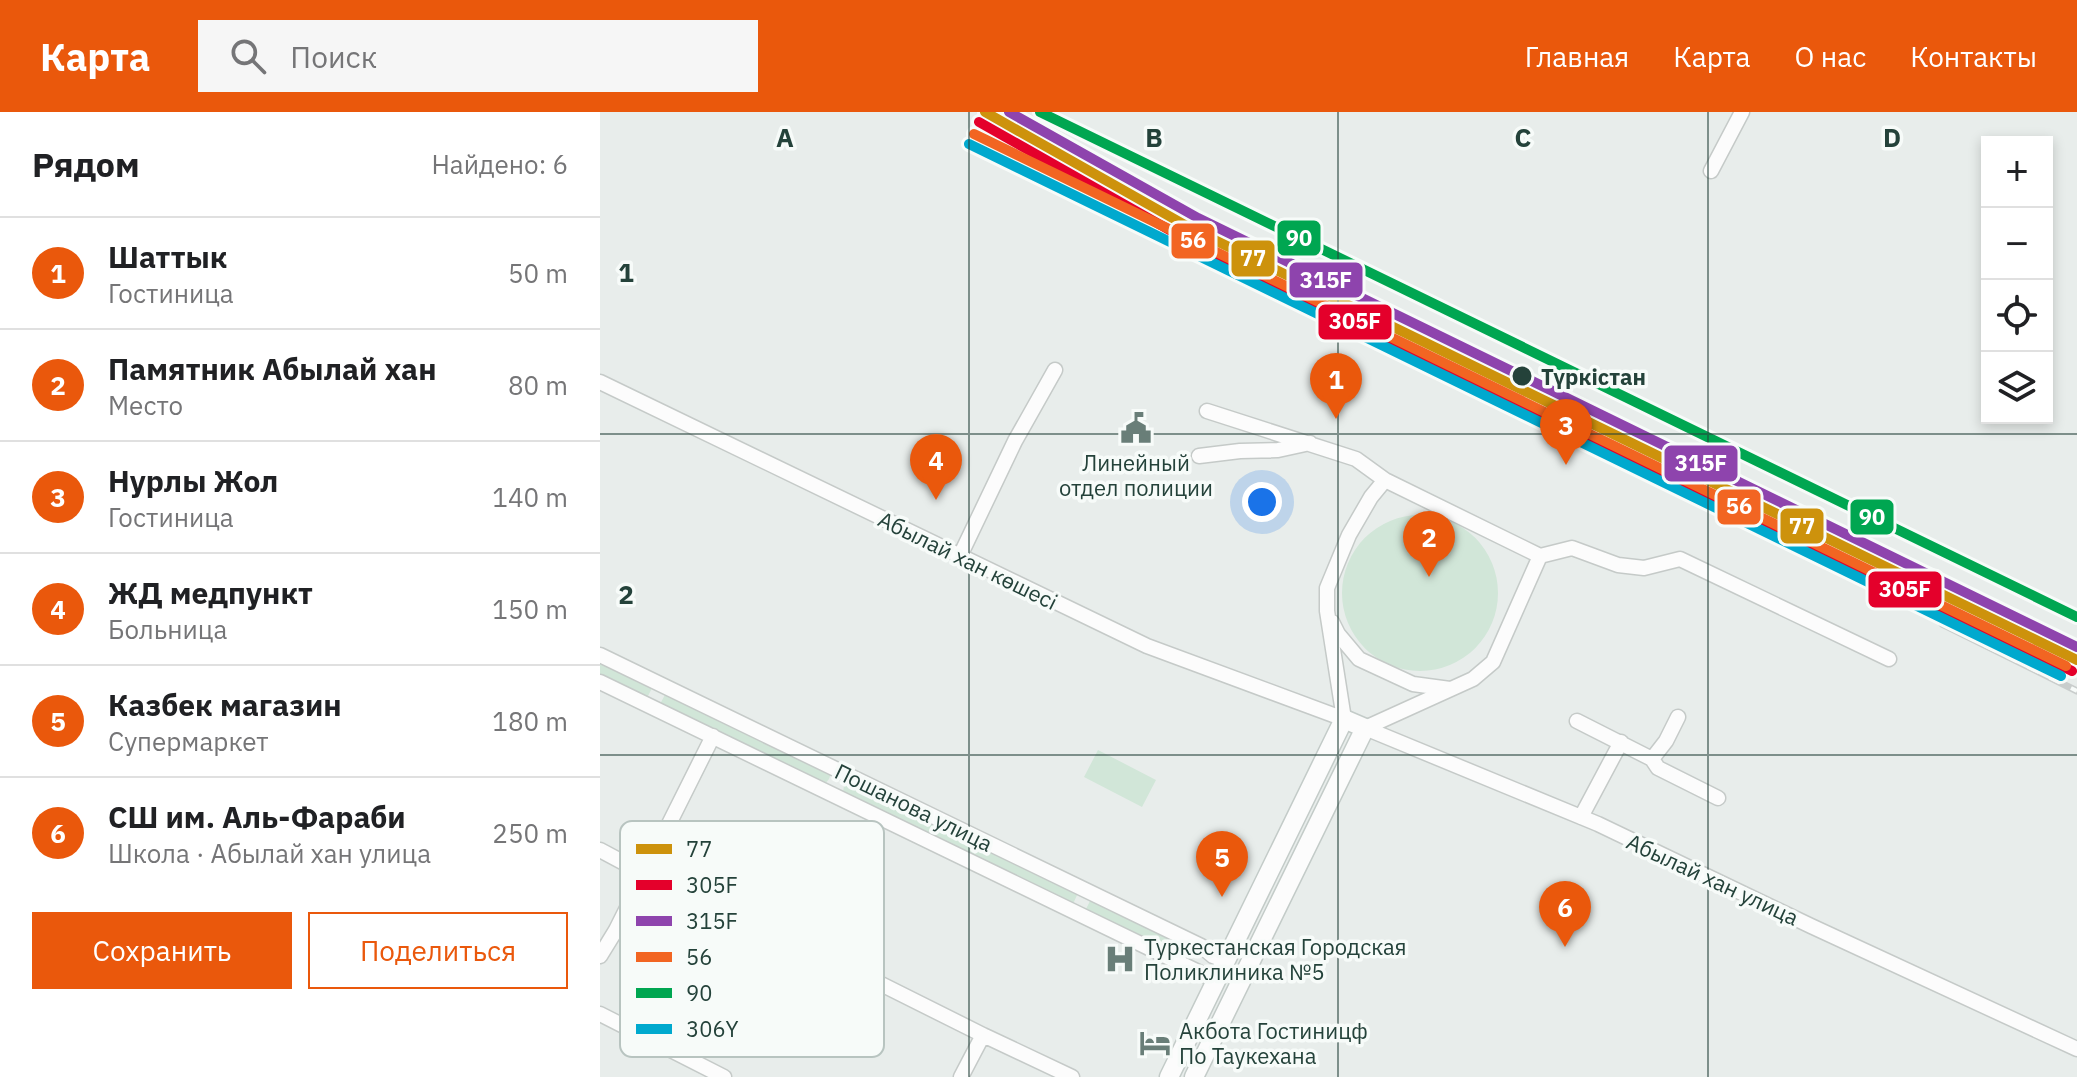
<!DOCTYPE html>
<html lang="ru">
<head>
<meta charset="utf-8">
<style>
  :root { --surface:#fff; --page:#f6f6f6; --text:#202124; --muted:#757577; --line:#e0e0e0; --accent:#ea580c }
  body { margin:0; font-family:"IBM Plex Sans",sans-serif; background:var(--page); color:var(--text) }
  .controls { position:absolute; right:24px; top:24px; display:grid; overflow:hidden; border-radius:0px; box-shadow:0 4px 12px #0003 }
  .controls button { width:72px; height:72px; display:grid; place-items:center; padding:0; border:0; border-bottom:2px solid var(--line); background:var(--surface); color:var(--text); font:40px sans-serif }
  .you { position:absolute; left:662px; top:390px; width:28px; height:28px; margin:-20px; border:6px solid #fff; border-radius:50%; background:#1a73e8; box-shadow:0 0 0 12px #1a73e833 }
  .badge { display:grid; place-items:center; width:52px; height:52px; border-radius:50%; background:var(--accent); color:#fff; font-size:26px; font-weight:700 }
  .pin { position:absolute; translate:-50% -66px; filter:drop-shadow(0 2px 4px #0008) }
  .pin::after { content:''; position:absolute; top:42px; width:28px; height:24px; background:inherit; clip-path:polygon(0 0,100% 0,50% 100%) }
  .list { margin:0; padding:0; list-style:none }
  h2 { display:flex; justify-content:space-between; align-items:center; height:104px; margin:0; padding:0 32px; font-size:34px }
  h2 small { font-size:26px; font-weight:400; color:var(--muted) }
  .list li { display:grid; grid-template-columns:52px 1fr auto; gap:24px; align-items:center; box-sizing:border-box; height:112px; padding:0 32px; border-top:2px solid var(--line) }
  .list b { display:block; font-size:30px; white-space:nowrap }
  .list p { margin:0; font-size:26px; white-space:nowrap; color:var(--muted) }
  .list em { font-size:26px; font-style:normal; color:var(--muted) }
  .actions { display:flex; gap:16px; padding:24px 32px }
  .actions a { flex:1; padding:18px 0; border:2px solid var(--accent); border-radius:0px; text-align:center; font-size:28px; color:var(--accent) }
  .actions .main { background:var(--accent); color:#fff }
  .icon { flex:none; width:44px; height:44px; fill:none; stroke:currentColor; stroke-width:2; stroke-linecap:round; stroke-linejoin:round }
  .map { position:relative; flex:none; width:1477px; height:965px; overflow:hidden }
  header { display:flex; align-items:center; gap:48px; box-sizing:border-box; height:112px; padding:0 40px; background:var(--accent); color:#fff }
  header strong { font-size:38px }
  nav { display:flex; gap:44px; margin-inline-start:auto; font-size:28px }
  .search { width:560px; height:72px; background:var(--page); display:flex; align-items:center; gap:20px; box-sizing:border-box; padding:0 28px; border-radius:0px; color:var(--muted); font-size:30px }
  main { display:flex }
  aside { flex:1; background:var(--surface) }
  .map>svg:first-child { display:block }
  .green { fill:#d1e6d8 }
  .lines { fill:none; stroke-linecap:round; stroke-linejoin:round }
  .street-casing { stroke:#c5cac8; stroke-width:17 }
  .secondary-casing { stroke:#c3cbc8; stroke-width:21 }
  .street { stroke:#fcfcfc; stroke-width:14 }
  .secondary { stroke:#fcfcfc; stroke-width:18 }
  .rail-casing { stroke:#c9cdcc; stroke-width:7 }
  .rail { stroke:#f7fbf9; stroke-width:4; stroke-dasharray:12; stroke-linecap:butt }
  .rail-1-casing { stroke:#f7fbf9; stroke-width:16 }
  .rail-2-casing { stroke:#f7fbf9; stroke-width:16 }
  .rail-3-casing { stroke:#f7fbf9; stroke-width:16 }
  .rail-4-casing { stroke:#f7fbf9; stroke-width:16 }
  .rail-5-casing { stroke:#f7fbf9; stroke-width:16 }
  .rail-6-casing { stroke:#f7fbf9; stroke-width:16 }
  .rail-1 { stroke:#cd920c; stroke-width:10 }
  .rail-2 { stroke:#e4002b; stroke-width:10 }
  .rail-3 { stroke:#8e44ad; stroke-width:10 }
  .rail-4 { stroke:#f26522; stroke-width:10 }
  .rail-5 { stroke:#00a651; stroke-width:10 }
  .rail-6 { stroke:#00a9ce; stroke-width:10 }
  .grid { fill:none; stroke:#24423a; stroke-width:2; stroke-opacity:0.55 }
  .stop-dot { fill:#24423a; stroke:#f7fbf9; stroke-width:3 }
  .labels { text-anchor:middle; dominant-baseline:central; stroke-width:7; stroke-linejoin:round; paint-order:stroke }
  .stop-label { font-size:22px; font-weight:bold; fill:#24423a; stroke:#f7fbf9; text-anchor:start }
  .poi-label { font-size:22px; fill:#24423a; stroke:#f7fbf9; text-anchor:start }
  .street-label { font-size:22px; fill:#24423a; stroke:#f7fbf9 }
  .key { fill:#f7fbf9; stroke:#b8c4c0; stroke-width:2 }
  .key-label { font-size:22px; fill:#24423a }
  .grid-label { font-size:26px; text-anchor:middle; font-weight:bold; fill:#24423a; stroke:#f7fbf9; stroke-width:7; stroke-linejoin:round; paint-order:stroke }
  .line-badge { stroke:#f7fbf9; stroke-width:3 }
  .badge-label { font-size:22px; text-anchor:middle; font-weight:bold; fill:#fff }
</style>
</head>
<body>
<header>
<strong>Карта</strong>
<div class="search"><svg class="icon" aria-label="search" viewBox="0 0 24 24"><circle cx="10" cy="10" r="6"/><path d="M15 15l6 6"/></svg>Поиск</div>
<nav><a>Главная</a><a>Карта</a><a>О нас</a><a>Контакты</a></nav>
</header>
<main>
<aside>
<h2>Рядом<small>Найдено: 6</small></h2>
<ul class="list">
<li><span class="badge">1</span><div><b>Шаттык</b><p>Гостиница</p></div><em>50 m</em></li>
<li><span class="badge">2</span><div><b>Памятник Абылай хан</b><p>Место</p></div><em>80 m</em></li>
<li><span class="badge">3</span><div><b>Нурлы Жол</b><p>Гостиница</p></div><em>140 m</em></li>
<li><span class="badge">4</span><div><b>ЖД медпункт</b><p>Больница</p></div><em>150 m</em></li>
<li><span class="badge">5</span><div><b>Казбек магазин</b><p>Супермаркет</p></div><em>180 m</em></li>
<li><span class="badge">6</span><div><b>СШ им. Аль-Фараби</b><p>Школа · Абылай хан улица</p></div><em>250 m</em></li>
</ul>
<div class="actions"><a class="main">Сохранить</a><a>Поделиться</a></div>
</aside>
<div class="map">
<svg width="1477" height="965" viewBox="0 0 1477 965">
  <rect width="100%" height="100%" fill="#e8edeb"/>
  <path class="green" d="M742 481a78 78 0 1 1 156 0a78 78 0 1 1-156 0Z
    M0,549l53,25 -6,12 -47,-23z
    M66,581l165,80 -2,6 -4,5 -165,-80z
    M498,638l58,30 -14,27 -58,-30z
    M249,670l229,111 -5,11 -230,-111 1,-8z
    M491,787l79,38 -6,12 -79,-38z"/>
  <g class="lines">
    <defs>
      <path id="street" d="M1111,59l31,-59
        M0,270l547,264 197,73 -17,-108v-23l22,-53 22,-38 14,-17 155,76 -47,106 -20,17 -108,49
        M607,299l149,48 29,21
        M599,344l41,-5 38,-1 32,-7
        M360,444l55,-115 40,-71
        M940,444l32,-8 46,17 26,3 36,-9 209,100
        M732,510l6,12 21,25 54,25 37,5
        M0,543l601,291 12,10 13,5
        M0,570l617,299
        M977,609l75,38 14,-18 12,-24
        M765,616l233,96 213,102 266,123
        M1052,647l6,9 60,30
        M981,705l40,-75
        M0,738l43,23 190,87 150,75 89,42
        M0,844l16,-26 97,-194
        M0,902l124,63
        M361,965l22,-42"/>
      <path id="secondary" d="M569,965l175,-358 21,9 -171,349"/>
    </defs>
    <use href="#street" class="street-casing"/>
    <use href="#secondary" class="secondary-casing"/>
    <use href="#street" class="street"/>
    <use href="#secondary" class="secondary"/>
    <defs>
      <path id="rail" d="M1342,512l135,67"/>
    </defs>
    <use href="#rail" class="rail-casing"/>
    <use href="#rail" class="rail"/>
    <defs>
      <path id="rail-1" d="M385,0l207,117 885,431"/>
      <path id="rail-2" d="M379,10l208,118 885,431"/>
      <path id="rail-3" d="M409,0l189,106 879,429"/>
      <path id="rail-4" d="M374,22l1092,532"/>
      <path id="rail-5" d="M440,0l1037,505"/>
      <path id="rail-6" d="M369,32l1092,532"/>
    </defs>
    <use href="#rail-1" class="rail-1-casing"/>
    <use href="#rail-2" class="rail-2-casing"/>
    <use href="#rail-3" class="rail-3-casing"/>
    <use href="#rail-4" class="rail-4-casing"/>
    <use href="#rail-5" class="rail-5-casing"/>
    <use href="#rail-6" class="rail-6-casing"/>
    <use href="#rail-1" class="rail-1"/>
    <use href="#rail-2" class="rail-2"/>
    <use href="#rail-3" class="rail-3"/>
    <use href="#rail-4" class="rail-4"/>
    <use href="#rail-5" class="rail-5"/>
    <use href="#rail-6" class="rail-6"/>
  </g>
  <path class="grid" d="M369,0v965M738,0v965M1108,0v965M0,322h1477M0,643h1477"/>
  <defs>
    <symbol id="civic-bare" viewBox="-9 -9 18 18"><path d="M-.6-6.5H3V-4.5H.6V-3L4-1V1h2V6H-6V1h2V-1L-.6-3ZM-1.2 2.5V6h2.4V2.5Z" fill="#697e78" stroke="#f7fbf9" stroke-width="2.5" paint-order="stroke"/></symbol>
    <symbol id="hospital-bare" viewBox="-9 -9 18 18"><path d="M-5-5h3v3.5h4V-5h3V5h-3V1.5h-4V5h-3Z" fill="#697e78" stroke="#f7fbf9" stroke-width="2.5" paint-order="stroke"/></symbol>
    <symbol id="hotel-bare" viewBox="-9 -9 18 18"><path d="M-6-4.5h1.5V1H6V5H4.5V3h-9V5H-6ZM-4 0a1.8 1.8 0 1 1 3.6 0ZM.5 0V-2.5h3Q6-2.5 6 0Z" fill="#697e78" stroke="#f7fbf9" stroke-width="2.5" paint-order="stroke"/></symbol>
  </defs>
  <g fill-rule="evenodd">
    <use href="#civic-bare" x="514" y="294" width="44" height="44"/>
    <use href="#hospital-bare" x="498" y="825" width="44" height="44"/>
    <use href="#hotel-bare" x="533" y="909" width="44" height="44"/>
  </g>
  <circle class="stop-dot" cx="922" cy="264" r="11"/>
  <g class="labels">
    <g class="stop-label">
      <text x="941" y="264">Түркістан</text>
    </g>
    <g class="poi-label">
      <text x="536" y="350" text-anchor="middle">Линейный<tspan x="536" dy="25">отдел полиции</tspan></text>
      <text x="544" y="834">Туркестанская Городская<tspan x="544" dy="25">Поликлиника №5</tspan></text>
      <text x="579" y="918">Акбота Гостиницф<tspan x="579" dy="25">По Таукехана</tspan></text>
    </g>
    <g class="street-label">
      <text transform="translate(368 448) rotate(26)">Абылай хан көшесі</text>
      <text transform="translate(314 695) rotate(26)">Пошанова улица</text>
      <text transform="translate(1113 767) rotate(25)">Абылай хан улица</text>
    </g>
  </g>
  <rect x="20" y="709" width="264" height="236" rx="12" class="key"/>
  <rect x="36" y="732" width="36" height="10" fill="#cd920c"/>
  <rect x="36" y="768" width="36" height="10" fill="#e4002b"/>
  <rect x="36" y="804" width="36" height="10" fill="#8e44ad"/>
  <rect x="36" y="840" width="36" height="10" fill="#f26522"/>
  <rect x="36" y="876" width="36" height="10" fill="#00a651"/>
  <rect x="36" y="912" width="36" height="10" fill="#00a9ce"/>
  <g class="key-label">
    <text x="86" y="745">77</text>
    <text x="86" y="781">305F</text>
    <text x="86" y="817">315F</text>
    <text x="86" y="853">56</text>
    <text x="86" y="889">90</text>
    <text x="86" y="925">306Y</text>
  </g>
  <g class="grid-label">
    <text x="185" y="35">A</text>
    <text x="554" y="35">B</text>
    <text x="923" y="35">C</text>
    <text x="1292" y="35">D</text>
    <text x="26" y="170">1</text>
    <text x="26" y="492">2</text>
  </g>
  <g class="line-badge">
    <rect x="676" y="107" width="46" height="38" rx="8" fill="#00a651"/>
    <rect x="570" y="110" width="46" height="38" rx="8" fill="#f26522"/>
    <rect x="630" y="127" width="46" height="39" rx="8" fill="#cd920c"/>
    <rect x="688" y="149" width="76" height="38" rx="8" fill="#8e44ad"/>
    <rect x="717" y="191" width="76" height="38" rx="8" fill="#e4002b"/>
    <rect x="1063" y="332" width="76" height="39" rx="8" fill="#8e44ad"/>
    <rect x="1116" y="376" width="46" height="38" rx="8" fill="#f26522"/>
    <rect x="1249" y="386" width="46" height="38" rx="8" fill="#00a651"/>
    <rect x="1179" y="395" width="46" height="38" rx="8" fill="#cd920c"/>
    <rect x="1267" y="458" width="76" height="39" rx="8" fill="#e4002b"/>
  </g>
  <g class="badge-label">
    <text x="699" y="134">90</text>
    <text x="593" y="136">56</text>
    <text x="653" y="154">77</text>
    <text x="726" y="176">315F</text>
    <text x="755" y="217">305F</text>
    <text x="1101" y="359">315F</text>
    <text x="1139" y="402">56</text>
    <text x="1272" y="413">90</text>
    <text x="1202" y="422">77</text>
    <text x="1305" y="485">305F</text>
  </g>
</svg>
<div class="controls">
<button>+</button>
<button>−</button>
<button><svg class="icon" aria-label="locate" viewBox="0 0 24 24"><circle cx="12" cy="12" r="6"/><path d="M12 2v4M12 18v4M2 12h4M18 12h4"/></svg></button>
<button><svg class="icon" aria-label="layers" viewBox="0 0 24 24"><path d="M12 4l9 5-9 5-9-5zM3 14l9 5 9-5"/></svg></button>
</div>
<div class="you"></div>
<div class="pin badge" style="left:736px;top:307px">1</div>
<div class="pin badge" style="left:829px;top:465px">2</div>
<div class="pin badge" style="left:966px;top:353px">3</div>
<div class="pin badge" style="left:336px;top:388px">4</div>
<div class="pin badge" style="left:622px;top:785px">5</div>
<div class="pin badge" style="left:965px;top:835px">6</div>
</div>
</main>
</body>
</html>
